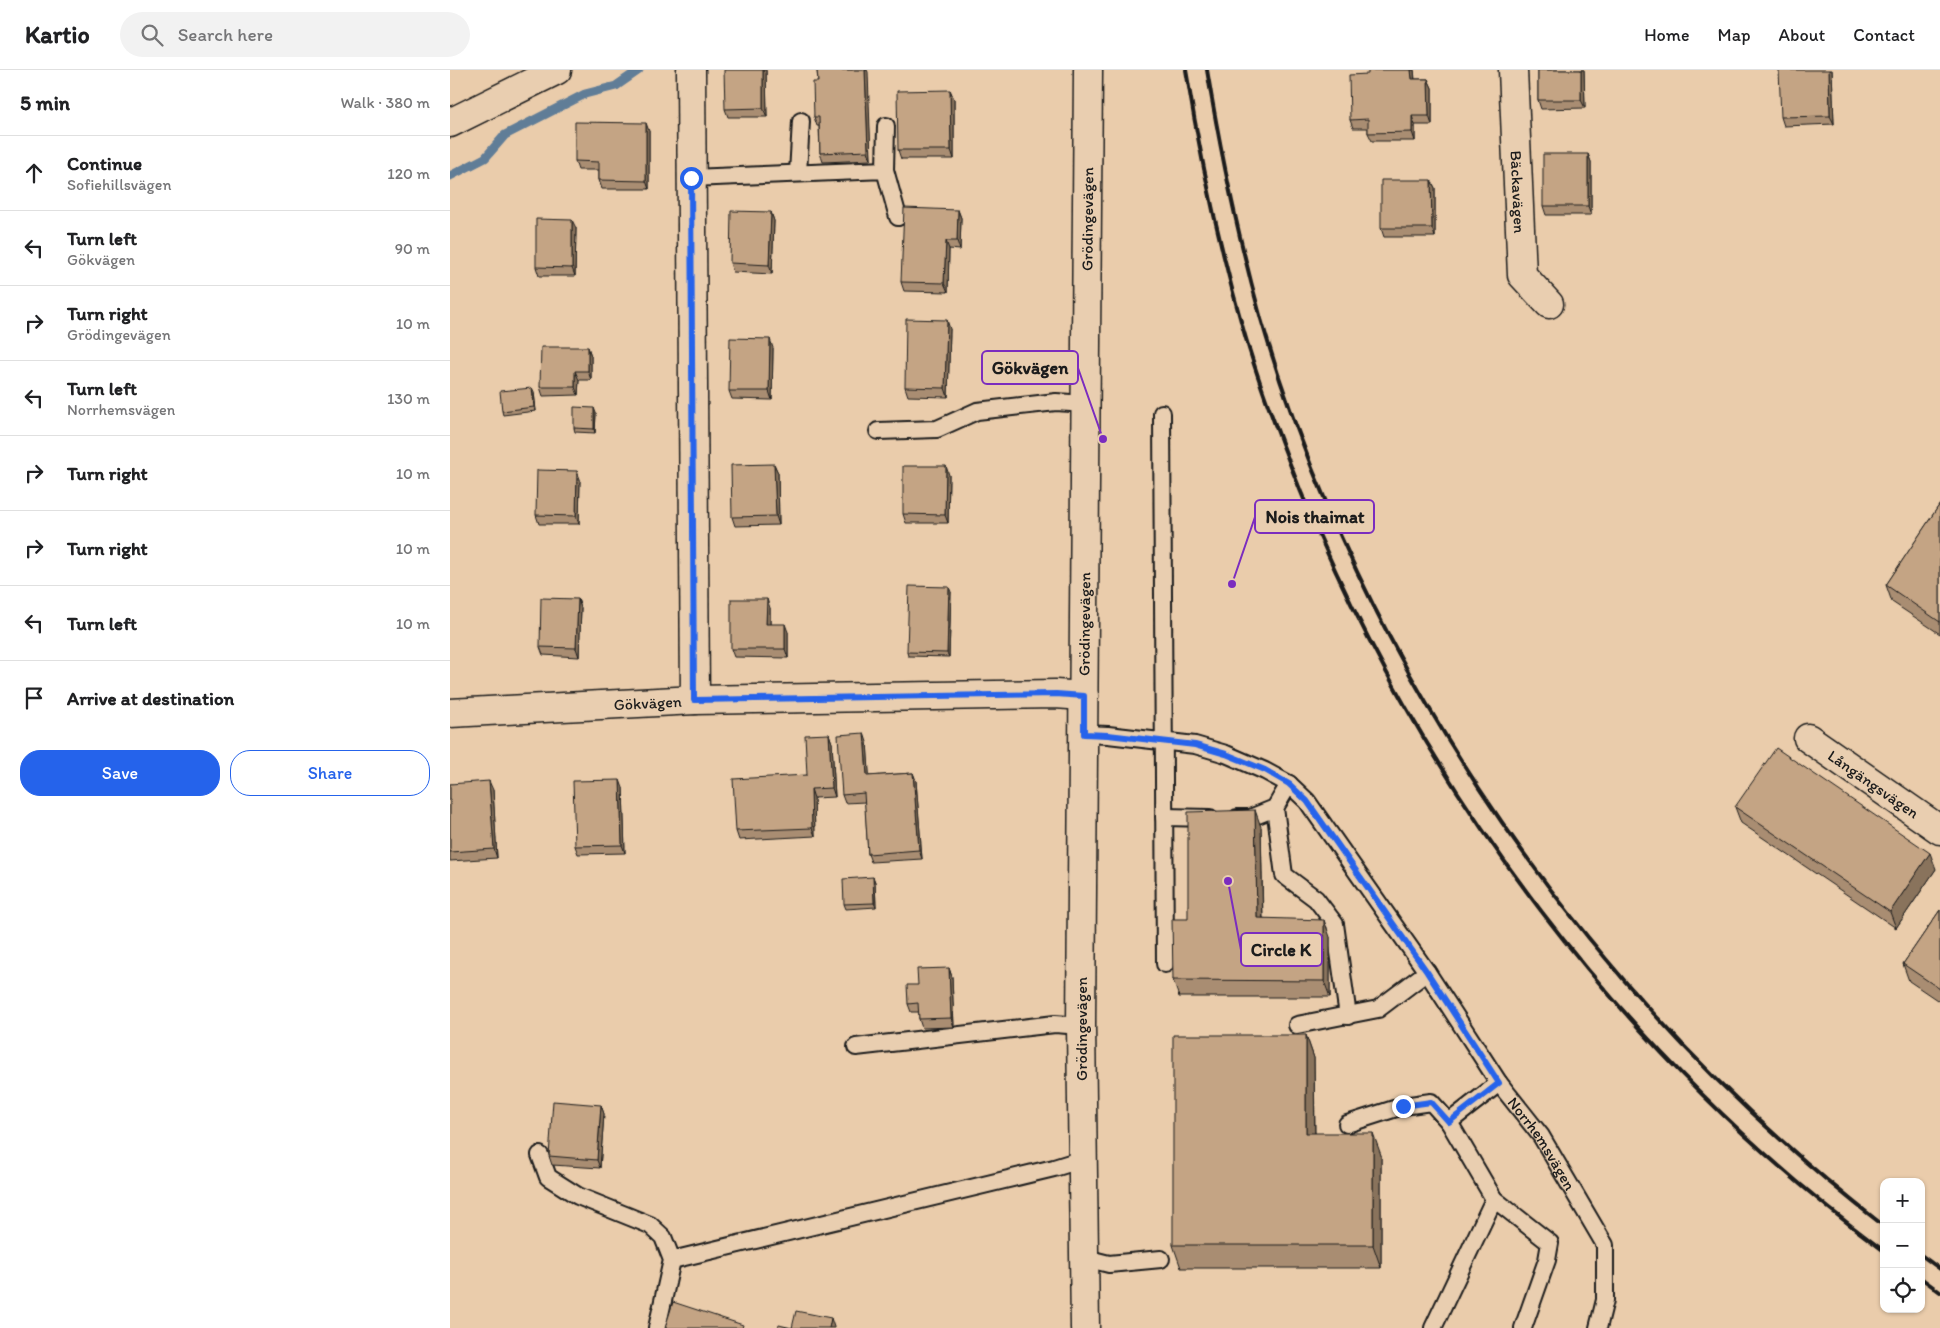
<!DOCTYPE html>
<html lang="en">
<head>
<meta charset="utf-8">
<style>
  :root { --surface:#fff; --page:#f2f2f2; --text:#202124; --muted:#757577; --line:#e0e0e0; --accent:#2563eb }
  body { margin:0; font-family:Itim,sans-serif; background:var(--page); color:var(--text) }
  .controls { position:absolute; right:15px; bottom:15px; display:grid; overflow:hidden; border-radius:10px; box-shadow:0 1px 4px #0004 }
  .controls button { width:45px; height:45px; display:grid; place-items:center; padding:0; border:0; border-bottom:1px solid var(--line); background:var(--surface); color:var(--text); font:25px sans-serif }
  .stop { position:absolute; width:15px; height:15px; margin:-11px; border:4px solid #2563eb; border-radius:50%; background:#fff }
  .stop.end { background:#2563eb; border-color:#fff; box-shadow:0 1px 5px #0008 }
  .list { margin:0; padding:0; list-style:none }
  h2 { display:flex; justify-content:space-between; align-items:center; height:65px; margin:0; padding:0 20px; font-size:21px }
  h2 small { font-size:16px; font-weight:400; color:var(--muted) }
  .list li { display:grid; grid-template-columns:32px 1fr auto; gap:15px; align-items:center; box-sizing:border-box; height:75px; padding:0 20px; border-top:1px solid var(--line) }
  .list b { display:block; font-size:19px; white-space:nowrap }
  .list p { margin:0; font-size:16px; white-space:nowrap; color:var(--muted) }
  .list em { font-size:16px; font-style:normal; color:var(--muted) }
  .actions { display:flex; gap:10px; padding:15px 20px }
  .actions a { flex:1; padding:11px 0; border:1px solid var(--accent); border-radius:20px; text-align:center; font-size:18px; color:var(--accent) }
  .actions .main { background:var(--accent); color:#fff }
  .icon { flex:none; width:28px; height:28px; fill:none; stroke:currentColor; stroke-width:2; stroke-linecap:round; stroke-linejoin:round }
  .map { position:relative; flex:none; width:1490px; height:1258px; overflow:hidden }
  header { display:flex; align-items:center; gap:30px; box-sizing:border-box; height:70px; padding:0 25px; background:var(--surface); border-bottom:1px solid var(--line) }
  header strong { font-size:24px }
  nav { display:flex; gap:28px; margin-inline-start:auto; font-size:18px }
  .search { width:350px; height:45px; background:var(--page); display:flex; align-items:center; gap:12px; box-sizing:border-box; padding:0 18px; border-radius:28px; color:var(--muted); font-size:19px }
  main { display:flex }
  aside { flex:1; background:var(--surface) }
  .map>svg:first-child { display:block }
  .lines { fill:none; stroke-linecap:round; stroke-linejoin:round }
  .stream { stroke:#607d97; stroke-width:9 }
  .service-casing { stroke:#1c1c1c; stroke-width:20 }
  .minor-casing { stroke:#1c1c1c; stroke-width:31 }
  .tertiary-casing { stroke:#1c1c1c; stroke-width:31 }
  .service { stroke:#e9ceb0; stroke-width:16 }
  .minor { stroke:#e9ceb0; stroke-width:28 }
  .tertiary { stroke:#e9ceb0; stroke-width:28 }
  .rail { stroke:#1c1c1c; stroke-width:4 }
  .wall { fill:#a98d72; stroke:#1c1c1c }
  .shaded-wall { fill:#89735c; stroke:#1c1c1c }
  .building { fill:#c4a484; stroke:#1c1c1c }
  .route { stroke:#2563eb; stroke-width:6 }
  .labels { text-anchor:middle; dominant-baseline:central; stroke-width:4; stroke-linejoin:round; paint-order:stroke }
  .street-label { font-size:16px; fill:#1c1c1c; stroke:#e9ceb0 }
  .leader { fill:none; stroke:#7b2cbf; stroke-width:2 }
  .callout-dot { fill:#7b2cbf; stroke:#e9ceb0; stroke-width:2 }
  .callout { fill:#e9ceb0; stroke:#7b2cbf; stroke-width:2 }
  .callout-label { font-size:18px; text-anchor:middle; font-weight:bold; fill:#1c1c1c }
</style>
</head>
<body>
<header>
<strong>Kartio</strong>
<div class="search"><svg class="icon" aria-label="search" viewBox="0 0 24 24"><circle cx="10" cy="10" r="6"/><path d="M15 15l6 6"/></svg>Search here</div>
<nav><a>Home</a><a>Map</a><a>About</a><a>Contact</a></nav>
</header>
<main>
<aside>
<h2>5 min<small>Walk · 380 m</small></h2>
<ul class="list">
<li><svg class="icon" aria-label="ahead" viewBox="0 0 24 24"><path d="M12 20V5M6 11l6-6 6 6"/></svg><div><b>Continue</b><p>Sofiehillsvägen</p></div><em>120 m</em></li>
<li><svg class="icon" aria-label="left" viewBox="0 0 24 24"><path d="M17 20v-9H6M10 6l-5 5 5 5"/></svg><div><b>Turn left</b><p>Gökvägen</p></div><em>90 m</em></li>
<li><svg class="icon" aria-label="right" viewBox="0 0 24 24"><path d="M7 20v-9h11M14 6l5 5-5 5"/></svg><div><b>Turn right</b><p>Grödingevägen</p></div><em>10 m</em></li>
<li><svg class="icon" aria-label="left" viewBox="0 0 24 24"><path d="M17 20v-9H6M10 6l-5 5 5 5"/></svg><div><b>Turn left</b><p>Norrhemsvägen</p></div><em>130 m</em></li>
<li><svg class="icon" aria-label="right" viewBox="0 0 24 24"><path d="M7 20v-9h11M14 6l5 5-5 5"/></svg><div><b>Turn right</b></div><em>10 m</em></li>
<li><svg class="icon" aria-label="right" viewBox="0 0 24 24"><path d="M7 20v-9h11M14 6l5 5-5 5"/></svg><div><b>Turn right</b></div><em>10 m</em></li>
<li><svg class="icon" aria-label="left" viewBox="0 0 24 24"><path d="M17 20v-9H6M10 6l-5 5 5 5"/></svg><div><b>Turn left</b></div><em>10 m</em></li>
<li><svg class="icon" aria-label="arrive" viewBox="0 0 24 24"><path d="M6 21V4h12l-3 4 3 4H6"/></svg><div><b>Arrive at destination</b></div></li>
</ul>
<div class="actions"><a class="main">Save</a><a>Share</a></div>
</aside>
<div class="map">
<svg width="1490" height="1258" viewBox="0 0 1490 1258">
  <rect width="100%" height="100%" fill="#eaccab"/>
  <filter id="ink" filterUnits="userSpaceOnUse"><feTurbulence type="fractalNoise" baseFrequency=".02" numOctaves="2"/><feDisplacementMap in="SourceGraphic" scale="10" xChannelSelector="R" yChannelSelector="G"/><feConvolveMatrix kernelMatrix="1 2 1 2 8 2 1 2 1" color-interpolation-filters="sRGB"/></filter>
  <g filter="url(#ink)">
    <g class="lines">
      <path class="stream" d="M0,106l35,-18 20,-23 80,-41 31,-8 23,-16"/>
      <defs>
        <g id="service">
          <path d="M435,100l1,-44"/>
          <path d="M348,103l3,-52"/>
          <path d="M241,108l194,-8 13,47"/>
          <path d="M712,343l3,551"/>
          <path d="M428,361l59,-2 40,-18 79,-9 30,2"/>
          <path id="s1" d="M634,664l24,1 87,10 31,9 39,17 24,13 18,17 120,171 72,111 42,53 64,109v55l-7,28"/>
          <path d="M825,738l9,67 32,24 19,25 13,92"/>
          <path d="M714,747l46,1"/>
          <path d="M787,748h13l25,-10 14,-24"/>
          <path d="M847,955l81,-16 49,-37"/>
          <path d="M406,977l199,-23 26,2"/>
          <path d="M1049,1013l-50,39 45,77 56,44 -3,17 -24,68"/>
          <path d="M897,1054l56,-18 28,-4 18,20"/>
          <path d="M90,1085l8,22 30,19 72,29 13,12 9,23 -15,68"/>
          <path d="M635,1188l24,6 52,-5"/>
          <path d="M222,1190l382,-92 29,-9"/>
          <path d="M983,1258l61,-129"/>
        </g>
        <g id="minor">
          <path d="M241,0l4,630"/>
          <path id="s2" d="M1063,0l9,205 27,29"/>
          <path d="M0,53l107,-53"/>
          <path id="s3" d="M0,643l245,-13 360,-6 29,2"/>
          <path id="s4" d="M1358,668l132,92"/>
        </g>
        <g id="tertiary">
          <path id="s5" d="M635,1258l-4,-302 7,-956"/>
        </g>
      </defs>
      <use href="#service" class="service-casing"/>
      <use href="#minor" class="minor-casing"/>
      <use href="#tertiary" class="tertiary-casing"/>
      <use href="#service" class="service"/>
      <use href="#minor" class="minor"/>
      <use href="#tertiary" class="tertiary"/>
      <path class="rail" d="M736,0c14,86 32,171 56,255 16,57 37,112 59,167 122,298 324,566 583,759
        M757,0c14,84 31,167 54,249 104,357 329,680 623,907
        M1471,1185l19,14
        M1471,1208l19,14"/>
    </g>
    <path class="wall" d="M316,0l1,47h-39l-3,-8z
      M367,0h50l4,90 -48,2 -3,-9 -1,-27h-2l-3,-9 4,-35z
      M964,0l1,9h13l4,9v37h-17v16h-43l-4,-8v-5h-15l-3,-8 18,-46z
      M1088,0h46l1,38 -44,1 -3,-9z
      M1382,0l2,54 -50,2 -3,-9z
      M500,20l4,9v60h-53l-3,-9z
      M199,61v58h-47l-3,-9v-10h-21l-3,-9z
      M1138,84l3,8v53h-45l-3,-9z
      M981,110l4,8v49h-51l-3,-9z
      M508,140l3,8 -1,32 -11,-1 -1,43 -44,-1 -3,-9z
      M321,142l3,9 -2,53 -39,-2 -3,-9z
      M126,158l-1,48h-36l-3,-9z
      M500,259l-2,68 -40,-1 -3,-9z
      M138,277l3,9v24h-12l-1,15 -35,1 -3,-9z
      M323,278l-1,52 -40,-1 -3,-8z
      M82,318l2,4 2,19 -33,4 -1,-4z
      M146,343l-1,20 -20,-1 -1,-4z
      M324,394l4,9 1,52 -44,1 -3,-9z
      M499,405l-1,48h-42l-3,-9z
      M130,409l-1,45h-40l-3,-9z
      M1490,434v130l-48,-32 -6,-17z
      M501,522l-2,65 -41,-1 -1,-4z
      M128,529l3,9 -2,49 -36,-2 -3,-8z
      M320,538v16l18,8v26l-54,-1 -3,-8z
      M379,664l3,9 3,54 -21,1 1,38 -76,4 -3,-9 71,-56z
      M417,672l2,34 44,-3 3,8 6,78 -51,3 -3,-8 -3,-52 -20,1 -3,-8z
      M0,714l43,6 4,68 -47,3z
      M173,718l2,65 -47,1 -3,-8z
      M1285,737l201,62 -40,59 -155,-105z
      M811,757l2,91 67,19v60h-151l-6,-17 15,-61z
      M423,807l2,5 1,25 -30,2 -2,-5z
      M1490,840v92l-31,-21 -6,-17z
      M499,898l3,9 2,50 -32,1 -3,-9v-7h-8l-3,-8 10,-19z
      M856,965l8,23 1,75 66,22v113h-200l-8,-23z
      M151,1035l3,9 -4,54 -48,-3 -3,-9z"/>
    <path class="shaded-wall" d="M313,0h3l1,47 -4,-9z
      M415,0h2l1,2 3,88 -3,-9z
      M961,0h3l1,18 -3,-9z
      M1131,0h3l1,38 -4,-8z
      M1379,0h3l2,54 -4,-8z
      M978,9l4,9v37l-3,-9z
      M500,20l4,9v60l-3,-9z
      M962,46l3,9v16l-3,-9z
      M196,53l3,8v58l-3,-8z
      M1138,84l3,8v53l-3,-9z
      M981,110l4,8v49l-3,-9z
      M508,140l3,8 -1,32 -3,-9z
      M321,142l3,9 -2,53 -3,-9z
      M122,150l4,8 -1,48 -3,-8z
      M496,171l3,8 -1,43 -4,-9z
      M497,250l3,9 -2,68 -3,-9z
      M320,269l3,9 -1,52 -3,-9z
      M138,277l3,9v24l-3,-9z
      M125,301l4,9 -1,15 -3,-8z
      M82,318l2,4 2,19 -2,-4z
      M144,338l2,5 -1,20 -1,-4z
      M324,394l4,9 1,52 -3,-9z
      M496,396l3,9 -1,48 -3,-8z
      M127,401l3,8 -1,45 -3,-8z
      M499,517l2,5 -2,65 -2,-4z
      M128,529l3,9 -2,49 -3,-9z
      M317,529l3,9v24l-4,-8z
      M335,554l3,8v26l-3,-9z
      M414,663l3,9 3,43 -3,-9z
      M379,664l3,9 3,54 -3,-9z
      M463,703l3,8 6,78 -3,-9z
      M170,710l3,8 2,65 -3,-8z
      M39,711l4,9 4,68 -3,-9z
      M361,719l3,9 1,38 -3,-8z
      M805,740l6,17 2,107 -6,-16z
      M1480,783l6,16 -40,59 -6,-16z
      M423,807l2,5 1,25 -2,-4z
      M874,850l6,17v60l-6,-16z
      M499,898l3,9 2,50 -3,-9z
      M856,965l8,23 1,98 -9,-23z
      M151,1035l3,9 -4,54 -3,-8z
      M923,1063l8,22v113l-8,-23z
      M381,1248l3,9v1h-5z"/>
    <path class="building" d="M274,0h39v38l-38,1z
      M367,0h48l3,81 -48,2 -1,-36h-5l-1,-35h5z
      M918,0h43l1,9h16l1,37h-17v16l-44,1v-14l-18,1 -1,-45 19,-1z
      M1088,0h43v30h-43z
      M1329,0h50l1,46 -49,1z
      M500,20l1,60h-53l-1,-59z
      M125,52l71,1v58l-47,-1v-18l-24,-1z
      M1093,84h45v52h-45z
      M931,110h50l1,48h-51z
      M454,138l54,2 -1,31h-11l-2,42 -43,-1z
      M281,141l40,1 -2,53 -39,-2z
      M86,149l36,1v48l-36,-1z
      M456,249l41,1 -2,68 -40,-1z
      M280,268l40,1 -1,52h-40z
      M91,277h47v24h-13v16h-35z
      M82,318l2,19 -32,4 -2,-20z
      M124,337l20,1v21l-20,-1z
      M324,394l2,52 -44,1 -1,-52z
      M453,396h43l-1,49 -42,-1z
      M87,400l40,1 -1,45 -40,-1z
      M1490,434v118l-54,-37z
      M459,516l40,1 -2,66 -40,-1z
      M91,528l37,1 -2,49 -36,-1z
      M281,529h36l-1,25h19v25h-54z
      M414,663l3,43 46,-3 6,77 -51,4 -4,-61 -22,2 -4,-60z
      M379,664l3,54 -21,1 1,39 -76,3 -3,-52 74,-4 -2,-40z
      M1326,678l154,105 -40,59 -155,-105z
      M170,710l2,65 -47,1 -2,-65z
      M39,711l5,68 -44,3v-68z
      M805,740l2,108 67,2v61l-151,-1 -1,-61h16v-107z
      M423,807l1,26 -30,1 -1,-25z
      M1490,840v79l-37,-25z
      M499,898l2,50 -32,1 -1,-16 -10,1 -1,-19h11l-1,-16z
      M723,965h133v98h67v112h-200z
      M103,1031l48,4 -4,55 -48,-4z
      M223,1232l70,23 -1,3h-77z
      M346,1241l35,7 -2,10h-37z
      M329,1255l13,3h-14z"/>
  </g>
  <g class="lines" filter="url(#ink)">
    <path class="route" d="M241,108l3,522 362,-6 28,2v38l24,1 87,10 31,9 39,16 24,14 18,17 120,171 72,111 -50,39 -18,-20 -28,4"/>
  </g>
  <g class="labels">
    <g class="street-label">
      <text stroke="none"><textPath href="#s2" startOffset="122">Bäckavägen</textPath></text>
      <text stroke="none"><textPath href="#s5" startOffset="1109">Grödingevägen</textPath></text>
      <text stroke="none"><textPath href="#s5" startOffset="704">Grödingevägen</textPath></text>
      <text stroke="none"><textPath href="#s3" startOffset="198">Gökvägen</textPath></text>
      <text stroke="none"><textPath href="#s4" startOffset="80">Långängsvägen</textPath></text>
      <text transform="translate(631 959) rotate(-90)">Grödingevägen</text>
      <text stroke="none"><textPath href="#s1" startOffset="654">Norrhemsvägen</textPath></text>
    </g>
  </g>
  <path class="leader" d="M653 369L628 298M782 514L805 447M778 811L791 880"/>
  <g class="callout-dot">
    <circle cx="653" cy="369" r="5"/>
    <circle cx="782" cy="514" r="5"/>
    <circle cx="778" cy="811" r="5"/>
  </g>
  <g class="callout">
    <rect x="532" y="281" width="96" height="33" rx="5"/>
    <rect x="805" y="430" width="119" height="33" rx="5"/>
    <rect x="791" y="863" width="81" height="33" rx="5"/>
  </g>
  <g class="callout-label">
    <text x="580" y="304">Gökvägen</text>
    <text x="865" y="453">Nois thaimat</text>
    <text x="831" y="886">Circle K</text>
  </g>
</svg>
<div class="controls">
<button>+</button>
<button>−</button>
<button><svg class="icon" aria-label="locate" viewBox="0 0 24 24"><circle cx="12" cy="12" r="6"/><path d="M12 2v4M12 18v4M2 12h4M18 12h4"/></svg></button>
</div>
<div class="stop" style="left:241px;top:108px"></div>
<div class="stop end" style="left:953px;top:1036px"></div>
</div>
</main>
</body>
</html>
